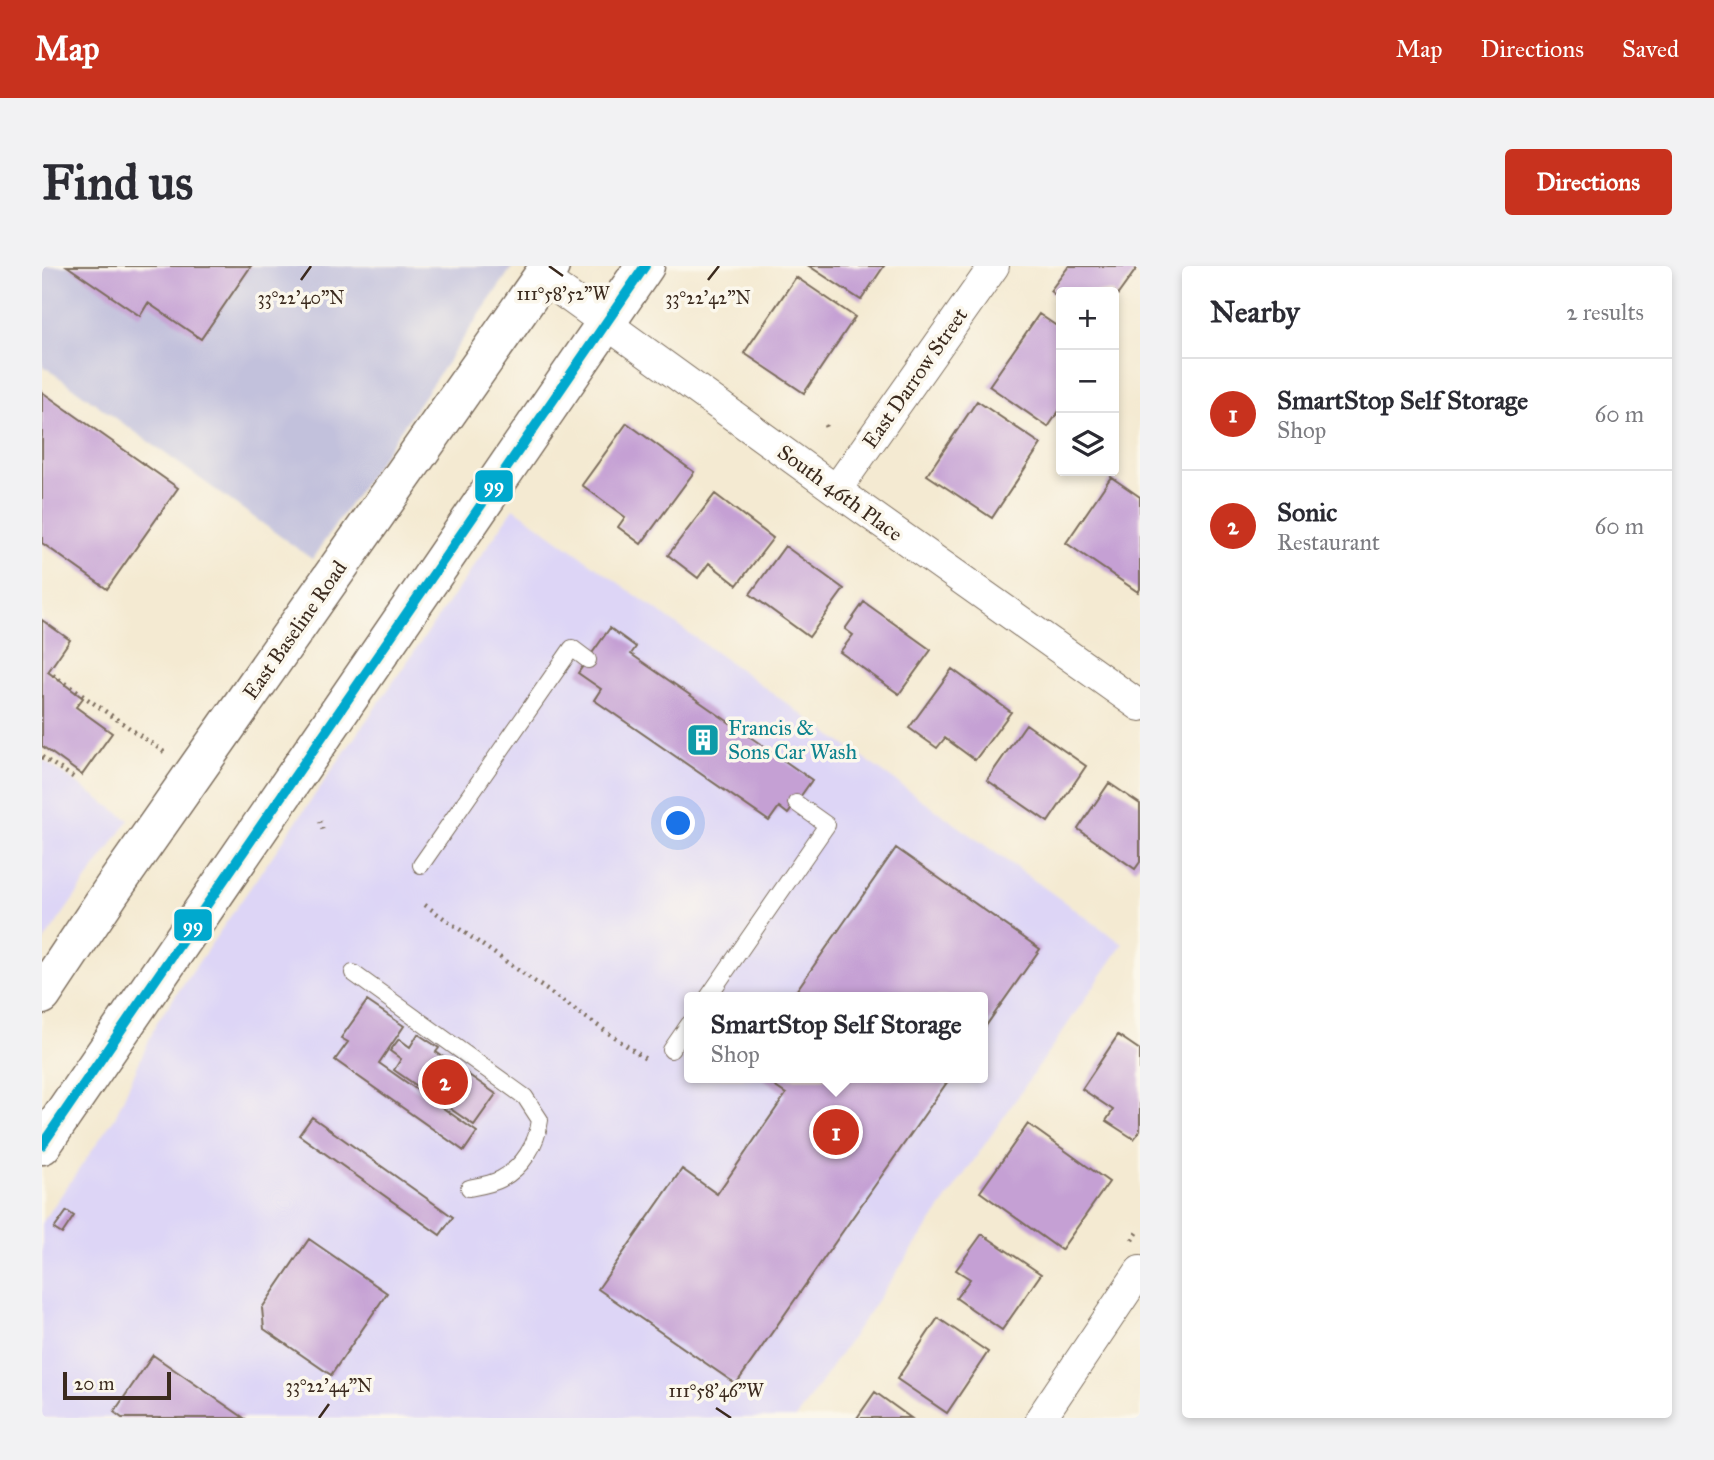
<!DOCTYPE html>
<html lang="en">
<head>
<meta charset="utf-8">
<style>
  :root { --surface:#fff; --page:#f2f2f3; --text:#2b2b33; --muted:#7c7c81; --line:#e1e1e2; --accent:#c8321e }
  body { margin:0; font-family:"IM FELL Great Primer",serif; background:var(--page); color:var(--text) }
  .controls { position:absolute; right:21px; top:21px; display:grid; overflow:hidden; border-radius:7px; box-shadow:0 4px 10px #0003 }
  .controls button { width:63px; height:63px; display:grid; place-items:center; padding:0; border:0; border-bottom:2px solid var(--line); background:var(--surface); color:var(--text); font:35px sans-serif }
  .scale { position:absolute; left:21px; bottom:18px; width:108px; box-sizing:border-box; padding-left:7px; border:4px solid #3b2a1e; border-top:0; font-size:19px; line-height:24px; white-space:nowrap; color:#3b2a1e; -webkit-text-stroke:5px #fbf7ec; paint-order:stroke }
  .you { position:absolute; left:637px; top:558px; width:24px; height:24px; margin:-18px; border:5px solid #fff; border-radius:50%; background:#1a73e8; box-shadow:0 0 0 10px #1a73e833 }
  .badge { display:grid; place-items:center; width:46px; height:46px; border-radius:50%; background:var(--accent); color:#fff; font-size:23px; font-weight:700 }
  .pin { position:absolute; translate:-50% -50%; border:4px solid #fff; box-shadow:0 2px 7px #0006 }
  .popup { position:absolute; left:642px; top:726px; width:304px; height:91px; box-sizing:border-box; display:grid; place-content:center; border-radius:7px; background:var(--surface); filter:drop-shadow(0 2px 5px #0005); font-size:23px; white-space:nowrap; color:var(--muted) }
  .popup b { font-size:26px; color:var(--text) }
  .popup::after { content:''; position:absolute; left:50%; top:100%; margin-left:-14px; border:14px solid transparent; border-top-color:var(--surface) }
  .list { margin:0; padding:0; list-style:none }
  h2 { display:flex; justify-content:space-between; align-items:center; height:91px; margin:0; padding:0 28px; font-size:30px }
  h2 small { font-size:23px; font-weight:400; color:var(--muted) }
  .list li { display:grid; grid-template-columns:46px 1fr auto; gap:21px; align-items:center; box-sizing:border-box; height:112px; padding:0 28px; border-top:2px solid var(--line) }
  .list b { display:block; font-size:26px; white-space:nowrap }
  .list p { margin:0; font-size:23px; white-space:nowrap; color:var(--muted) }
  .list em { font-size:23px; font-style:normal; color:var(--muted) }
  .icon { flex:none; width:38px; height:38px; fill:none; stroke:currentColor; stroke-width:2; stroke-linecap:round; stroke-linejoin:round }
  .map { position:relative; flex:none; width:1098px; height:1152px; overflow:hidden; border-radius:7px }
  header { display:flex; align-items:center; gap:42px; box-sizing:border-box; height:98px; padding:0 35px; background:var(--accent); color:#fff }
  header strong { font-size:33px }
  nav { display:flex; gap:38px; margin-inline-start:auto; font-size:24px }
  .intro { display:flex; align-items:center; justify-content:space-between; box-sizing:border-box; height:168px; padding:0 42px }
  h1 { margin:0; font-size:49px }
  .button { padding:18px 32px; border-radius:7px; background:var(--accent); color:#fff; font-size:24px; font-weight:700 }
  main { display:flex; gap:42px; padding:0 42px }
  aside { flex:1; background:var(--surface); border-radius:7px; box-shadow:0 4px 10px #0003 }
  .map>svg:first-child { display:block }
  .built { fill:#ddd5f6; fill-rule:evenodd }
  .industrial { fill:#c2c1dc }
  .building { fill:#c5a0d4 }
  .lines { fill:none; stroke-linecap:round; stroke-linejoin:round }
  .service-casing { stroke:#7c6d5d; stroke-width:18 }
  .minor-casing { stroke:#7c6d5d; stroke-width:32 }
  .primary-casing { stroke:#7c6d5d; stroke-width:41 }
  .path { stroke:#7c6d5d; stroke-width:4.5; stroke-dasharray:2 5; stroke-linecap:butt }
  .service { stroke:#fff; stroke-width:16 }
  .minor { stroke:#fff; stroke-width:30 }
  .primary { stroke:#fff; stroke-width:38 }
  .bus-1-casing { stroke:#fbf7ec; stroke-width:16 }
  .bus-1 { stroke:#00a9ce; stroke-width:10 }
  .ticks { fill:none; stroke:#3b2a1e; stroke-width:2.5 }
  .labels { text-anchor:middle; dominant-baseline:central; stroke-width:7; stroke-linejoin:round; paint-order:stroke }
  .street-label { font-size:21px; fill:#3b2a1e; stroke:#fbf7ec }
  .culture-label { font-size:21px; fill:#0d838f; stroke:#fbf7ec; text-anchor:start }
  .ticks-label { font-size:18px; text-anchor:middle; fill:#3b2a1e; stroke:#fbf7ec; stroke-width:7; stroke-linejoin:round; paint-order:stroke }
  .line-badge { stroke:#fbf7ec; stroke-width:2.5 }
  .badge-label { font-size:19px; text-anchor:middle; font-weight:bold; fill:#fff }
</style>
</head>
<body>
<header>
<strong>Map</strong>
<nav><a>Map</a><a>Directions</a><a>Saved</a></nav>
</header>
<div class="intro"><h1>Find us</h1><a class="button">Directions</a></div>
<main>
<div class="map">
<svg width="1098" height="1152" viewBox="0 0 1098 1152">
  <rect width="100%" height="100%" fill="#fbf7ec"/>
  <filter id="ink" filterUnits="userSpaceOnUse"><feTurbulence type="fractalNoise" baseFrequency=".0143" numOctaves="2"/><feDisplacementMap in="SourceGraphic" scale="14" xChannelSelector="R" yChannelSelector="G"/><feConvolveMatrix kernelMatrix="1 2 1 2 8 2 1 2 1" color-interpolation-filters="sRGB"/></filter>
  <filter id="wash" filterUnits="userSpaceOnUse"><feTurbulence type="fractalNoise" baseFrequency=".00686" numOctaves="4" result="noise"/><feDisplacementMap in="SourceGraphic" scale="28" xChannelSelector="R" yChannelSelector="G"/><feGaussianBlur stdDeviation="1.57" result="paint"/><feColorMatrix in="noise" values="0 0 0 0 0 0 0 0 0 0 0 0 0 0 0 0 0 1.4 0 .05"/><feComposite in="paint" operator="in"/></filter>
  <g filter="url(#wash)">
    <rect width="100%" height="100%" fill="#f4ead2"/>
    <path class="built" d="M472,242l609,436 -327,474h-754v-195l73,-106 42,-95zM647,731h294v81h-294z
      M0,493l87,61 -87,124z"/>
    <path class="industrial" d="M0,0h471l-201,293 -270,-194z"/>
    <g id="blocks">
      <path class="building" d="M25,0h184l-50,73 -53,-36 -8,13z
        M767,0h75l-23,34z
        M1027,0h66l2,2 -23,32v-8h-53v7l-11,-8z
        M754,11l59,40 -51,76 -60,-40z
        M997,48l22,15v79l-13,19 -59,-41z
        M0,126l136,96 -71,101 -65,-46z
        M935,135l64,43 -49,74 -65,-43z
        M585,157l67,49 -53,72 -23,-17 7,-10 -43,-32z
        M1069,211l29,20v92l-2,3 -72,-49z
        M673,228l58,44 -36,47 -28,-22 -11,15 -30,-23z
        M743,280l59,43 -35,48 -59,-43z
        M822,336l67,48 -32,44 -59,-42 13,-17 -8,-6z
        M0,354l28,20 -22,32 35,26 -7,9 36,26 -30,42 -40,-29z
        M568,362l26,19 -5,7 181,126 -24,34 -9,-7 -10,14 -175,-121 7,-11 -23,-16z
        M910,403l59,43 -36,48 -30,-22 -8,10 -28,-20z
        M984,458l60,42 -38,56 -61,-42z
        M1067,517l31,21v58l-5,7 -57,-40z
        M854,582l144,101 -57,81v-33h-191z
        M325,735l37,25 -25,37 98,69 -13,19 -129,-91 13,-18 -7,-4z
        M376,768l21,14 -3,4 60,42 -22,31 -80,-55 7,-11 -11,-8 9,-12 11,8z
        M1076,769l22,15v81l-6,8 -28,-18 7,-11 -31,-21z
        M720,812h188l-214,306 -138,-95 84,-120 35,25 69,-100z
        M270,851l141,100 -13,18 -141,-100z
        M986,858l81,58 -48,68 -81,-58z
        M25,945l7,5 -12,18 -8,-5z
        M940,968l59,40 -39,56 -46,-32 14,-19 -14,-9z
        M267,973l78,54 -56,82 -67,-46 -2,-21z
        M896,1052l50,34 -41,61 -50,-34z
        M111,1089l91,63h-122l-8,-6z
        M833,1126l36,26h-54z"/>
    </g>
  </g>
  <g filter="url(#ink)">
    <use href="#blocks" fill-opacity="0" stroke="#7c6d5d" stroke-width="2"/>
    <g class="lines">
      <defs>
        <path id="service" d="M379,599l151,-217 16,12
          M311,707l172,124 15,23c-3,24 -17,47 -39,59 -9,5 -22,7 -32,9
          M666,731l119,-172 -31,-22
          M629,784l18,-26"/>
        <path id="minor" d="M500,11l294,213 304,216
          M794,224l158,-224
          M999,1152l99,-147"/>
        <path id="primary" d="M0,729l70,-105 438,-624
          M0,879l603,-879"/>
      </defs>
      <use href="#service" class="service-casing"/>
      <use href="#minor" class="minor-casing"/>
      <use href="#primary" class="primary-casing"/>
      <path class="path" d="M783,159l2,5
        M11,409l111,77
        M0,491l34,22
        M278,555l4,13
        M383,639l222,155
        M1090,974l8,-11"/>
      <use href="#service" class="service"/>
      <use href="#minor" class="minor"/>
      <use href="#primary" class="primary"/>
      <defs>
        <path id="bus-1" d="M0,879l603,-879"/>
      </defs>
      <use href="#bus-1" class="bus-1-casing"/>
      <use href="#bus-1" class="bus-1"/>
    </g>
  </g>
  <path class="ticks" d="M507,0l14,10M259,14l10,-14M666,14l11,-14M674,1142l15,10M277,1152l10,-14"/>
  <defs>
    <symbol id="building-square" viewBox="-11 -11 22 22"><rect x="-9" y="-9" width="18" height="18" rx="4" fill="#0f9aa8" stroke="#fbf7ec"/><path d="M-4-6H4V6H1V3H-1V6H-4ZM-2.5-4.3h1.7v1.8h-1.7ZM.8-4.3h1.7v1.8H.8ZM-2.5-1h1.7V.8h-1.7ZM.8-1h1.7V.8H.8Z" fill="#fff"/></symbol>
  </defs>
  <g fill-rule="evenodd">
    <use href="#building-square" x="642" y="455" width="38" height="38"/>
  </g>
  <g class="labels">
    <g class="street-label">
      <text transform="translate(873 112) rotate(-55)">East Darrow Street</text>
      <text transform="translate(798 227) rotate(36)">South 46th Place</text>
      <text transform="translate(253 364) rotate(-55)">East Baseline Road</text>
    </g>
    <g class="culture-label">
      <text x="686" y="462">Francis &amp;<tspan x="686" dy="24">Sons Car Wash</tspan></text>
    </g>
  </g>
  <g class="ticks-label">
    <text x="521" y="34">111°58'52"W</text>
    <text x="259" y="38">33°22'40"N</text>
    <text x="666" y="38">33°22'42"N</text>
    <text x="287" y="1126">33°22'44"N</text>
    <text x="674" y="1131">111°58'46"W</text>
  </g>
  <g class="line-badge">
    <rect x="432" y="203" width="40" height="34" rx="7" fill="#00a9ce"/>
    <rect x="131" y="642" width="40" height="34" rx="7" fill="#00a9ce"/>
  </g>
  <g class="badge-label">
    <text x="452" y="226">99</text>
    <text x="151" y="666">99</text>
  </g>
</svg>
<div class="controls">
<button>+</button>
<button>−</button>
<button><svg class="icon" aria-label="layers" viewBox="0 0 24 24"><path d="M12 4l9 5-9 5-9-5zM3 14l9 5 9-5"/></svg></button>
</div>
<div class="scale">20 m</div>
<div class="you"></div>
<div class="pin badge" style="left:794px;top:866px">1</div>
<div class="popup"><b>SmartStop Self Storage</b>Shop</div>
<div class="pin badge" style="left:403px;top:816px">2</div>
</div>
<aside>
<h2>Nearby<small>2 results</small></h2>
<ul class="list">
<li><span class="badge">1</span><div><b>SmartStop Self Storage</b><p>Shop</p></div><em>60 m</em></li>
<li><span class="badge">2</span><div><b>Sonic</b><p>Restaurant</p></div><em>60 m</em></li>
</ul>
</aside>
</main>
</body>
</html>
